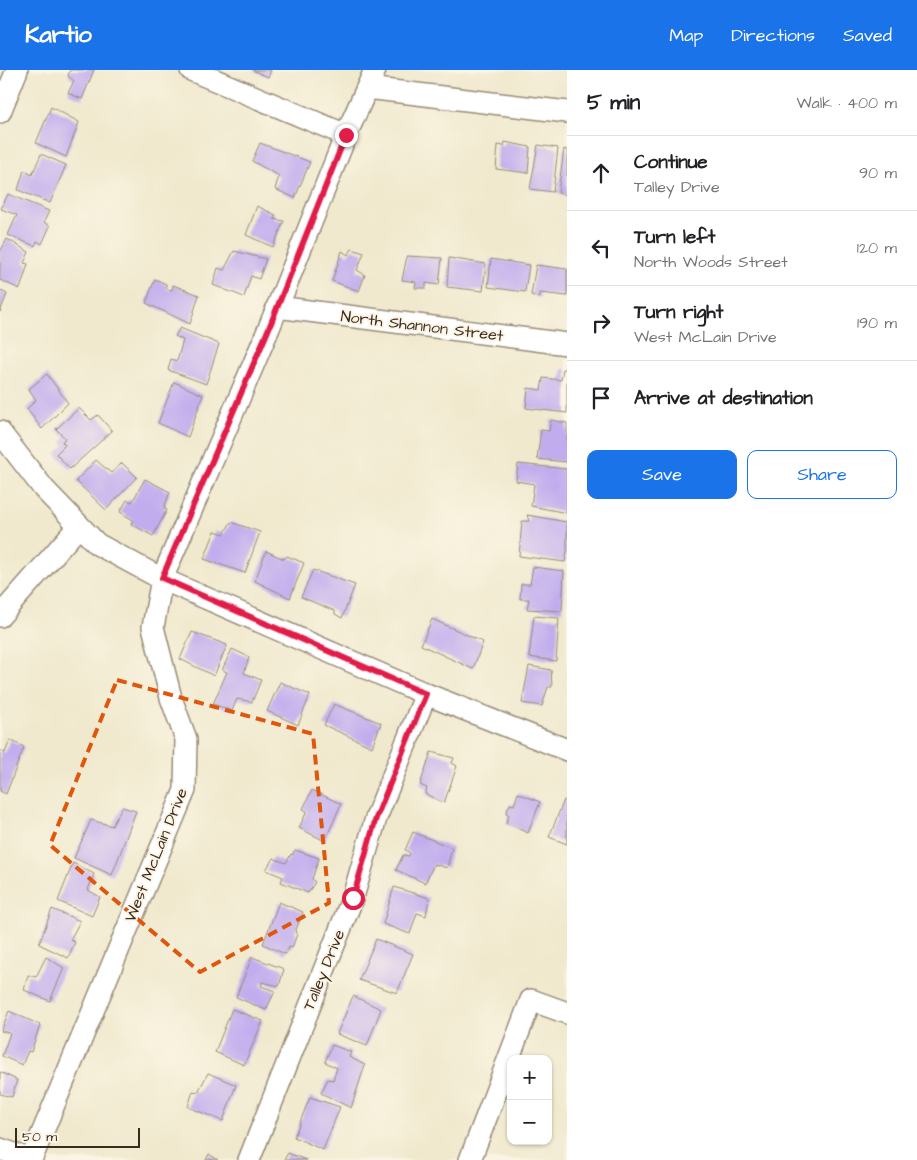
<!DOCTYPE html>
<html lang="en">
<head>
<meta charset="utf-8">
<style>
  :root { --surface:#fff; --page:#f6f6f6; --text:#202124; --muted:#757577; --line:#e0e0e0; --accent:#1a73e8 }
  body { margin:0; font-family:"Architects Daughter",sans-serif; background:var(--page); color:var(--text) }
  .controls { position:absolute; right:15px; bottom:15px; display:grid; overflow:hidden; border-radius:10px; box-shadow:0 1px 4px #0004 }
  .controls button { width:45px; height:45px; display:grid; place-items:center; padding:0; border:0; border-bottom:1px solid var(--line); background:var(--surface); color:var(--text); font:25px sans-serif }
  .scale { position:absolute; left:15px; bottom:12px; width:125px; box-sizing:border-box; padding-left:5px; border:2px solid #3b2a1e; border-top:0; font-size:14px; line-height:18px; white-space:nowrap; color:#3b2a1e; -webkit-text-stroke:4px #fcf5e5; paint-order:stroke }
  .stop { position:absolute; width:15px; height:15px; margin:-11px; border:4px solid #e11d48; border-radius:50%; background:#fff }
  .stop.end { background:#e11d48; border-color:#fff; box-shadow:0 1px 5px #0008 }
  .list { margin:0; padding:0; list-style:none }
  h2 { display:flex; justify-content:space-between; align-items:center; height:65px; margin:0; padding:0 20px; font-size:21px }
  h2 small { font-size:16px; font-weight:400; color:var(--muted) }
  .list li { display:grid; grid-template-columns:32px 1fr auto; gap:15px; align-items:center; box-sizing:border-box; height:75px; padding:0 20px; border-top:1px solid var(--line) }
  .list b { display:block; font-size:19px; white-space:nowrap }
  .list p { margin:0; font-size:16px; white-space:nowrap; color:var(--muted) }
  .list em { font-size:16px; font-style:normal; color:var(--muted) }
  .actions { display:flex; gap:10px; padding:15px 20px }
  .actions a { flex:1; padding:11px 0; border:1px solid var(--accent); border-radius:10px; text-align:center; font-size:18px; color:var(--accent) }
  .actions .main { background:var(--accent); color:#fff }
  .icon { flex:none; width:28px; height:28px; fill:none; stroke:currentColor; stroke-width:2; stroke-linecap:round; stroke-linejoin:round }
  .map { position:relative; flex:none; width:567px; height:1090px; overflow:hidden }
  header { display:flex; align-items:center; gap:30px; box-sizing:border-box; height:70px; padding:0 25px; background:var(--accent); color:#fff }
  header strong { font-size:24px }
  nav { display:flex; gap:28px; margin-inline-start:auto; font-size:18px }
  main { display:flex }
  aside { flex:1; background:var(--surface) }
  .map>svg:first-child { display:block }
  .building { fill:#c1adee }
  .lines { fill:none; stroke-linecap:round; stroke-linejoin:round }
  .minor-casing { stroke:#968a76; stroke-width:24 }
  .minor { stroke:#fff; stroke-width:21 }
  .route { stroke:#e11d48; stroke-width:6 }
  .marked { fill:none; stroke:#df570d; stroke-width:4; stroke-dasharray:10 6; stroke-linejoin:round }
  .labels { text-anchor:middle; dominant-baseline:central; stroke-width:4; stroke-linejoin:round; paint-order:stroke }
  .street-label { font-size:16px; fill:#3b2a1e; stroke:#fcf5e5 }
</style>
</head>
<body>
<header>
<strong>Kartio</strong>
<nav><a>Map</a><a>Directions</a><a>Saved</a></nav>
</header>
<main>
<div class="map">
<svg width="567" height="1090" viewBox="0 0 567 1090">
  <rect width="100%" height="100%" fill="#fcf5e5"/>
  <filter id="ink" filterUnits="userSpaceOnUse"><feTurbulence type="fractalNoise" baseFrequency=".02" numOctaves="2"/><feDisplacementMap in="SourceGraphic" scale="10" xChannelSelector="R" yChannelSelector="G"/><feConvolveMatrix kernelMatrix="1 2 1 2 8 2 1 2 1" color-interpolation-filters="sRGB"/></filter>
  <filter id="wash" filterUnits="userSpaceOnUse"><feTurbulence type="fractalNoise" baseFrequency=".0096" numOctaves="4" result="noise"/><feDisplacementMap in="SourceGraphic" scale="20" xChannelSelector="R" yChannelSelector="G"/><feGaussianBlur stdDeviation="1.12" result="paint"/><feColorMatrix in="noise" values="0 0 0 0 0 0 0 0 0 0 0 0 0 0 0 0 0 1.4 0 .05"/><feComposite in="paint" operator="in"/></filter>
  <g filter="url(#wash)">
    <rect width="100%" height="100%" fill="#f0e9ce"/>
    <g id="blocks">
      <path class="building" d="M70,0h24l-12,29 -14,-6 6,-12 -6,-5z
        M252,0h19l-3,7z
        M51,37l28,15 -13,35 -30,-14z
        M505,72l25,5 -2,26 -32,-4 2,-24 6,1z
        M260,73l50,19 -15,36 -20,-9 4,-13 -27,-15z
        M538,75l20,3 -5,44 -23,-3z
        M564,79l3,1v45l-9,-2z
        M41,84l25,11 -16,38 -32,-13 6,-20 8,5z
        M8,124l41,17 -5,11 6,4 -8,18 -5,-3 -2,5 -27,-11 9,-20 -16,-6z
        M257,136l19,9 -2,4 10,2 -11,26 -27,-12z
        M7,169l22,13 -5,11 4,1 -8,25 -20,-9v-28z
        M352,179l12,4 -7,17 8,5 -6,16 -27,-10 10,-30 6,4z
        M234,181l32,8 -7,20 -8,-3 -7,21 -31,-12 5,-17 6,2z
        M407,186l35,2 -3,27 -13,-2v5h-11l1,-6 -14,-2z
        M449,188l37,6 -3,27 -36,-4z
        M491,189l38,6 -4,27 -37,-5z
        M536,195l31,4v27l-27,-3v5l-9,-3z
        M155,209l11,5 1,5 5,1 1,-5 26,10 -9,29 -44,-21z
        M0,220l7,4 -7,18z
        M180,258l39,16 -13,40 -38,-14 3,-11 6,2 6,-21 -8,-4z
        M563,299h4v44l-41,-5 2,-20 13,2 2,-12 18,2z
        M47,304l21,29 -26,26 -15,-20 9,-9 -7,-11z
        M174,312l29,13 -15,42 -30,-14z
        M79,338l12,12 7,-5 14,16 -42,38 -14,-15 9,-9 -3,-3 3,-4 -9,-9z
        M551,350l16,3v39l-30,-3 4,-29 8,1z
        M96,390l15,13 11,-10 15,14 -31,33 -30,-29z
        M518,394l49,5v44l-36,-7 3,-22 -18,-3z
        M145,409l25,13 -6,16 3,2 -14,26 -22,-12 2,-4 -13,-8 7,-12 5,2z
        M527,445l40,7v30l-2,10 -46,-6 3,-35h7z
        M231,452l29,10 -15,41 -41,-14 11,-28 9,3z
        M266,481l18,8 3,-3 17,7 -14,35 -35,-17z
        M533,497l31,4 -2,40 -35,-2 2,-10h-9l1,-15h9z
        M313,500l42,15 -13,33 -7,-4v-3l-34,-14z
        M534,546l25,2 -3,43 -27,-4z
        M432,549l51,23 -10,27 -52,-24z
        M192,562l35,13 -13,31 -34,-17z
        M232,579l17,8 -5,16 17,7 -9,22 -15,-3 -5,12 -19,-7 14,-32 -5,-2z
        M529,596l22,4 1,17h-4l-6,19 -20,-3z
        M280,612l30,13 -12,30 -31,-14z
        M334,634l47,19 -9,24 -48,-22z
        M10,670l14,7 -18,47 -6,-3v-41l5,3z
        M431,682l23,6 -2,5 5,3 -13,37 -19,-9 2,-6 -7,-3z
        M312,720l29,14 -16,37 -26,-13 8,-17 -4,-2z
        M518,723l22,9 -12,31 -22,-10 3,-8 -3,-2 4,-9 4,1z
        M564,730l3,1v43l-18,-7z
        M122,737l14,4 -24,64 -38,-17 17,-38 21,6z
        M413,762l39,16 -5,20 -13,-4 -9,19 -29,-13 7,-15 6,1 1,-3 -5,-3z
        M295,780l24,8 -7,21 3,3 -7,11 -27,-11 2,-5 -17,-7 7,-12 13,5 5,-9 1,1z
        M73,793l21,11 -6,16 12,7 -8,19 -34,-15z
        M394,817l35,11 -3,18 -9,-3 -7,21 -27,-10z
        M279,832l24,10 -8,20 2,2 -5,14 -3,-1 -4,7 -22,-10z
        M52,839l28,12 -10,19 5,2 -7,16 -29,-14z
        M376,869l37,15 -16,39 -38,-13z
        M46,887l18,11 -14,33 -26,-11 4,-15 8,2z
        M252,887l32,12 -5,17 -17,-4 -1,4 14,5 -9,19 -30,-13z
        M353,926l28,13 -14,37 -30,-12z
        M232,939l31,12 -19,44 -29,-13z
        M9,941l31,14 -9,27 -3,-1 -6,14 -20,-9 8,-23 -9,-2z
        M332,975l19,7 -2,5 16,8 -14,43 -30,-15 7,-14 5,1 4,-12 -12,-6z
        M0,1002l17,8 -5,17 -12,-3z
        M208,1003l28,12 -13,36 -35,-14 5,-16 5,1z
        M310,1027l30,10 -17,43 -29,-13z
        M288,1083l18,7h-22z
        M209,1084l9,6h-12z"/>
    </g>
  </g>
  <g filter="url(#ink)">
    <use href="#blocks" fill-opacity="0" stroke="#968a76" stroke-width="1"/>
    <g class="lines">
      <defs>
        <path id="minor" d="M191,0l155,65
          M367,18l200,24
          M0,42l17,-42
          M277,237l290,37
          M0,362l44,57 53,55 65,35 264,115 141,56
          M0,546l79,-90
          M0,1079l31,11
          M31,1090l154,-370 1,-51 -15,-41 -18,-71 9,-48 107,-251 77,-193 29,-65
          M249,1090l104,-263 23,-79 50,-124
          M470,1090l61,-160 36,13"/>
      </defs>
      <use href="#minor" class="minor-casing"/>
      <use href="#minor" class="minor"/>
    </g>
  </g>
  <g class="lines" filter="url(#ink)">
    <path class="route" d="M346,65l-77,193 -107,250 264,116 -50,124 -23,80"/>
  </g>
  <path class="marked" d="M117,610l196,54 16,169 -129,69 -150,-127z"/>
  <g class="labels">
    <g class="street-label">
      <text transform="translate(422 256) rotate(7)">North Shannon Street</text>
      <text transform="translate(156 785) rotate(-68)">West McLain Drive</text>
      <text transform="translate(324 900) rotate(-68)">Talley Drive</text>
    </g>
  </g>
</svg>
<div class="controls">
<button>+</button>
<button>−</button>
</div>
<div class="scale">50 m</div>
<div class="stop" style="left:353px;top:828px"></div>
<div class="stop end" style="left:346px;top:65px"></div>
</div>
<aside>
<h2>5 min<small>Walk · 400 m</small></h2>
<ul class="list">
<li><svg class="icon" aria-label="ahead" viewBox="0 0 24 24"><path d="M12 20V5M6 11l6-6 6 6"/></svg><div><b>Continue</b><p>Talley Drive</p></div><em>90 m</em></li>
<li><svg class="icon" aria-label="left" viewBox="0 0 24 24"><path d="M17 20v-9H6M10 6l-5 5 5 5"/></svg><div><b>Turn left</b><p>North Woods Street</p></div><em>120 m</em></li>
<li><svg class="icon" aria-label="right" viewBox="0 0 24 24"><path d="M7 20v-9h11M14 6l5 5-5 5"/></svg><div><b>Turn right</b><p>West McLain Drive</p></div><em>190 m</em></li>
<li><svg class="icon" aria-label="arrive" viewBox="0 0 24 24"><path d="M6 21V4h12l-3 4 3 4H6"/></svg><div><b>Arrive at destination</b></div></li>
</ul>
<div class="actions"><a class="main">Save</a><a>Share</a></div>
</aside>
</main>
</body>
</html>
